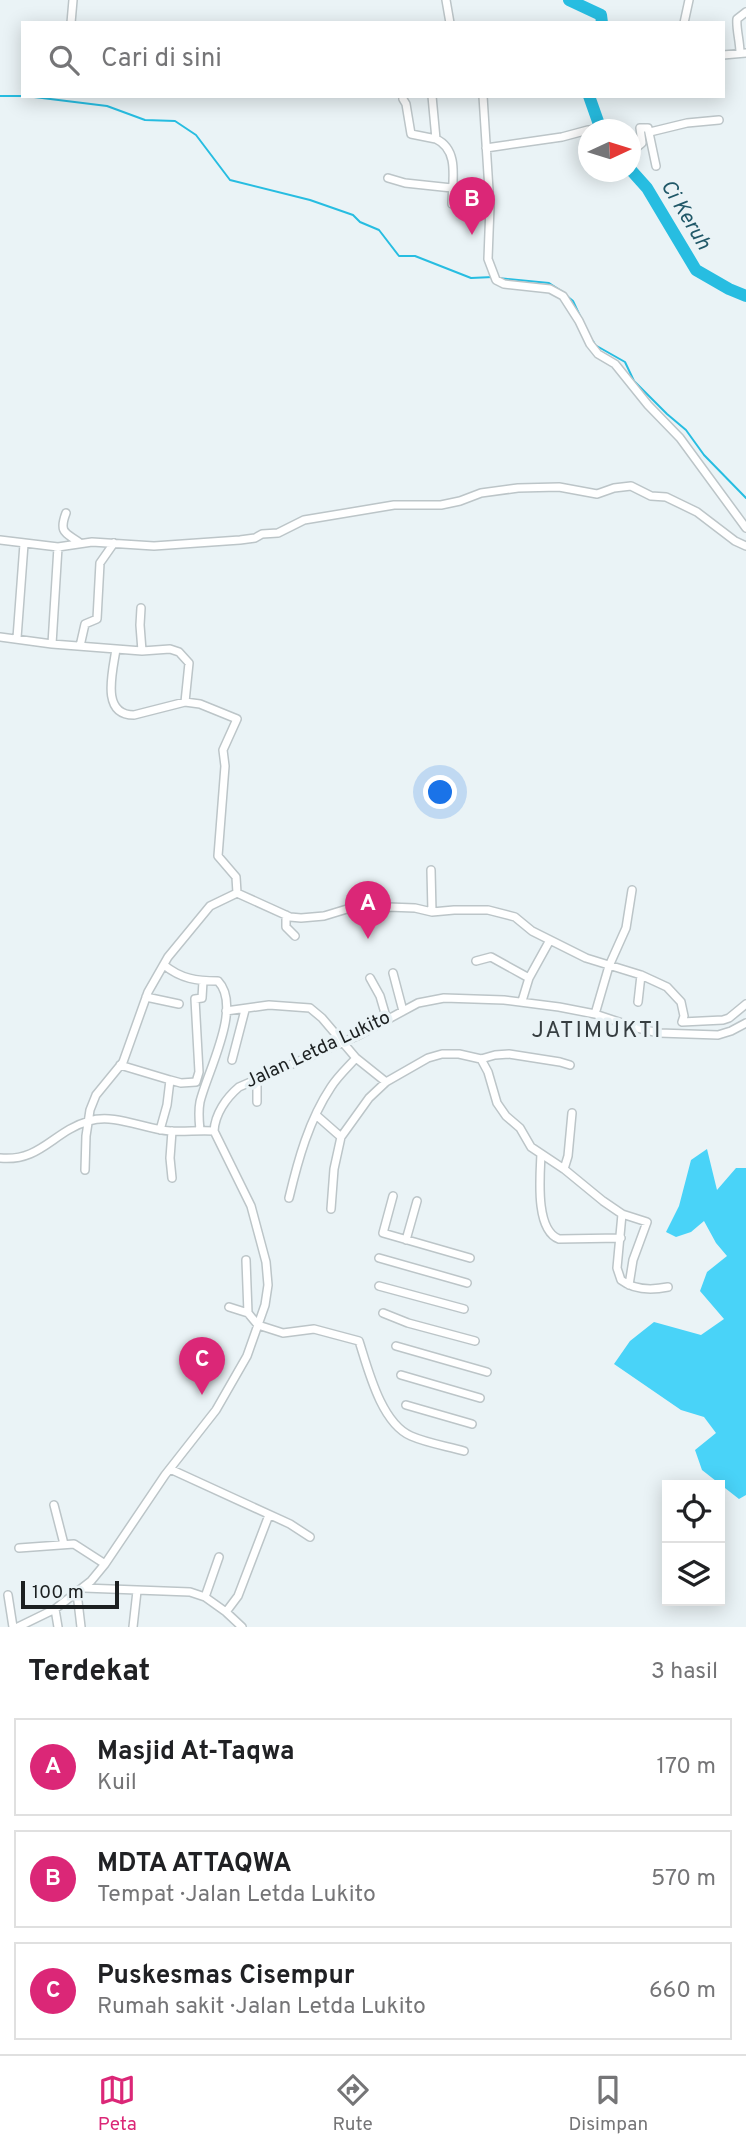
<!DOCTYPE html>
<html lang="id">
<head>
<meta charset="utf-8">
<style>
  :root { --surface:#fff; --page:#f6f6f6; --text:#202124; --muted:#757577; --line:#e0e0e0; --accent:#db2777 }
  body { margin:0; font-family:Overpass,sans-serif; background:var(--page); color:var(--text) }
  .controls { position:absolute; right:21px; bottom:21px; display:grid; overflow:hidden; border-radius:0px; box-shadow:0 4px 18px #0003 }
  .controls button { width:63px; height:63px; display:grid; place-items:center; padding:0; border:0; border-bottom:2px solid var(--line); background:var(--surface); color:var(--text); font:35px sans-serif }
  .compass { position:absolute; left:578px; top:119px; width:63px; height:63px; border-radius:50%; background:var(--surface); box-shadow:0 4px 18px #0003; rotate:86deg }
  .scale { position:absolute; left:21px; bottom:18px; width:98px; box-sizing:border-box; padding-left:7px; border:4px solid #1c2021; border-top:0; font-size:19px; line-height:24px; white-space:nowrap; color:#1c2021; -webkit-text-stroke:5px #eaf3f6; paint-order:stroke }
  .you { position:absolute; left:441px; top:793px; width:24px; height:24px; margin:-18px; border:5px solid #fff; border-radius:50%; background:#1a73e8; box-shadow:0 0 0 10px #1a73e833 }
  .badge { display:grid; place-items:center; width:46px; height:46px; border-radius:50%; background:var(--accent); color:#fff; font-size:23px; font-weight:700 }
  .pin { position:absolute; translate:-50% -58px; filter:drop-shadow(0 2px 4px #0008) }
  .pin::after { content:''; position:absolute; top:37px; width:24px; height:21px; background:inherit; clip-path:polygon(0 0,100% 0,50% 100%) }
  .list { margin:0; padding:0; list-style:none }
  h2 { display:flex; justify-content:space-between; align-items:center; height:91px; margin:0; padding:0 28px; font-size:30px }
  h2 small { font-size:23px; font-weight:400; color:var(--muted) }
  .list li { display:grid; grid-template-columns:46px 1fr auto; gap:21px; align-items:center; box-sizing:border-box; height:98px; margin:0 14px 14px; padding:0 14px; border:2px solid var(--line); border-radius:0px }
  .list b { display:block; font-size:26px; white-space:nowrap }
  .list p { margin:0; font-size:23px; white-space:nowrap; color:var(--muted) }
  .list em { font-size:23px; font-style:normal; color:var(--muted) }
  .icon { flex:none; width:38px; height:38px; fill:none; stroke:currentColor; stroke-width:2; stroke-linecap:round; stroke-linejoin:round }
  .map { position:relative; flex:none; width:746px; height:1627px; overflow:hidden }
  .search { position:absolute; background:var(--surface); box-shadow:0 4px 18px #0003; left:21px; right:21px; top:21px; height:77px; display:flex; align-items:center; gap:18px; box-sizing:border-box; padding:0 24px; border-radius:0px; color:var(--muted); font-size:26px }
  .sheet { height:427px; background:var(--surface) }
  nav { display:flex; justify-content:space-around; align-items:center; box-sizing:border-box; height:98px; border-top:2px solid var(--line); background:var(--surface); font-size:19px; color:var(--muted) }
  nav a { display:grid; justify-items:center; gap:4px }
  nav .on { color:var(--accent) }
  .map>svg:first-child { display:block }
  .forest { fill:#49d3f8 }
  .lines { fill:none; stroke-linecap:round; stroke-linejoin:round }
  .stream { stroke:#27bde1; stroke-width:2 }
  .river { stroke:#27bde1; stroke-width:12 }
  .minor-casing { stroke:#bcc5c8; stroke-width:10 }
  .minor { stroke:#fff; stroke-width:7 }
  .labels { text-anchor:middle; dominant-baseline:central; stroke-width:7; stroke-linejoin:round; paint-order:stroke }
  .street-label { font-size:19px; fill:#1c2021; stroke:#eaf3f6 }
  .water-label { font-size:21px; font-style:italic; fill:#205868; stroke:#eaf3f6 }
  .quarter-label { font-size:23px; letter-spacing:2px; fill:#373e41; stroke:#eaf3f6 }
</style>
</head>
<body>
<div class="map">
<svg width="746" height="1627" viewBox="0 0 746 1627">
  <rect width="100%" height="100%" fill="#eaf3f6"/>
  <path class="forest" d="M707,1149l10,41 19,-22h10v327l-7,4 -37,-29 -7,-20 21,-17 -12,-16 -23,-7 -67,-46 16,-23 24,-19 47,13 23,-16 -24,-28 7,-19 20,-16 -11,-13 -12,-22 -13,11 -15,5 -10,-5 13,-26 12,-46z"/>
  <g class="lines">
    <path class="stream" d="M0,96h23
      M26,96l81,10 38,14 30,1 21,14 34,45 80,20 43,15 7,7 19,8 20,26h16l56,22 22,-1
      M498,278l51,5 14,9
      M567,296l6,5 8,17
      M593,341l2,4 30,17 9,19 33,33 19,16 18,25 42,43"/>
    <path class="river" d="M569,0l32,15 1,8
      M589,96l12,34
      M630,169l17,19 49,82 33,19 17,7"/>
    <defs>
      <path id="minor" d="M446,0l4,23
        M71,23l2,-23
        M684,23l5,-23
        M740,53c0,-12 -4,-24 -3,-34l9,-7
        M723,55l23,-2
        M432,96l4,43c24,11 16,42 16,65
        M483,96l7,110 -2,53 8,21 8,4 46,5 13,7 16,25 11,23 8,10 17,10 33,41 32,33 66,90
        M403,99l3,5 5,30 25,5
        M590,130l19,-4 4,4
        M650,132l37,-9 32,-3
        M486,148l76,-11 26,-7
        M630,150l6,-2 6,-5 -2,-15h8l8,38
        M388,178l17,5 47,5
        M66,513c-8,21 1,20 14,30
        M0,540l58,7 34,-5 62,4 86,-6 15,-2 7,-4 16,-1 26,-13 90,-15h47l19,-4 21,-8 37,-5 41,-1 38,7 17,-6 17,-2 20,10 15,1 31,15 38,29 11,5
        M141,608l-1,17 2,26
        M0,637l52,7 90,7 28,-2 9,3 10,11 -4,39
        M17,638l7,-94
        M52,644l6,-97
        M80,646l5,-22 12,-5 3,-56 14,-20
        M116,649c-3,22 -16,66 18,66l51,-13 15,2 37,15 -14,31 2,16 -7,90 18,21 1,16
        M431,870l1,42
        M286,915v12l9,9
        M476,961l15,-4 38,21
        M164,965c17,14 33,16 54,16 25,26 -11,91 -18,121 -2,10 -1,18 0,28
        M393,973l10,38
        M370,978l10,18 7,24
        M146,997l33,7
        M522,1001l7,-23 21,-38
        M638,1002l3,-27
        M226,1011l43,-6 41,3 12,10 34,40 30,24
        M595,1014l14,-48 17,-38 6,-38
        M481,1059l7,13 9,31 9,13 14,12 11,19 33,22 39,32 19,13 25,8 -14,38 -4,25
        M232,1060l13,-50
        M120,1065l50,15 -3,25 -7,25
        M170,1080l11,3 15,-1 3,-10 -4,-73 7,-1 1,-17
        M257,1102v-24
        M316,1115l25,22
        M541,1154c-1,23 -6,76 18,85l62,-1
        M0,1158c41,4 53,-27 89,-37 25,-8 55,8 81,10 14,1 29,-1 44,0
        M564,1169l4,-13 4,-43
        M85,1170l1,-34 4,-26 6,-15 27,-33 25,-70 20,-35 42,-51 27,-13 53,24 11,1 23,-2 23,-7 32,1 9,-3 27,1 17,4 22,-2h34l27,7 17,14 54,27 55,17 26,12 14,15 3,14 -2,6 41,-2 6,-2 17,-14
        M172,1178l-2,-20 2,-27
        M393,1196l-10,37 87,25
        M289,1198c9,-38 20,-78 42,-111 7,-11 17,-20 25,-29
        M331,1209l3,-40 7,-32 28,-39 17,-16 42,-24 14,-4h17l22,5 14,-4 14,-1 51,8 10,3
        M622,1214l-5,54 4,12c13,10 32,10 47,7
        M406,1240l11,-39
        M379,1258l88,25
        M246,1260l2,53
        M379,1286l85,23
        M229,1307l19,6 10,12 25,8 31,-4 45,12c9,28 22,82 52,95 16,7 35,10 53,15
        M383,1313l25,10 67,18
        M396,1346l91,26
        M401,1375l79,23
        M406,1405l66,19
        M170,1469l120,55 20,13
        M54,1505l10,39
        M19,1548l55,-4 31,20
        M84,1588l106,4 15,5 21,15 16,15
        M77,1593l4,34
        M8,1595l5,32
        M205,1597l14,-40
        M55,1609l3,18
        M226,1612l12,-16 31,-81
        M18,1627l37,-18 36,-28 14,-17 60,-89 51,-65 31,-54 18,-51 3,-20 -2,-23 -15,-56 -37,-75c1,-17 12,-33 25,-44l118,-51 61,-33 26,-5 60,2 55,7 36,7 42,14 22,5 59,2 13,-4 15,-8
        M133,1627l4,-36"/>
    </defs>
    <use href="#minor" class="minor-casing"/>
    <use href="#minor" class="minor"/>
  </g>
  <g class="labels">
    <g class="street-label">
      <text transform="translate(318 1050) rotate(-25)">Jalan Letda Lukito</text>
    </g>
    <g class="water-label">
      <text transform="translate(685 215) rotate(59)">Ci Keruh</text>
    </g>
    <g class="quarter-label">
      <text x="597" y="1031">JATIMUKTI</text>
    </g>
  </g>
</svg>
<div class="controls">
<button><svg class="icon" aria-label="locate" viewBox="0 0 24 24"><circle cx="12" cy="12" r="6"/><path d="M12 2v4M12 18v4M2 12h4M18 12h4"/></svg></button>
<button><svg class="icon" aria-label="layers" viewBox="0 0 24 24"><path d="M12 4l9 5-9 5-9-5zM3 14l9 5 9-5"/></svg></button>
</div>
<svg class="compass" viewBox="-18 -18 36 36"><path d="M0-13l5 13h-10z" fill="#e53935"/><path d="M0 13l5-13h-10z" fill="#757577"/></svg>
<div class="scale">100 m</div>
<div class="you"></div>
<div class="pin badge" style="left:368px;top:939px">A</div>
<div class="pin badge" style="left:472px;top:235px">B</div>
<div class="pin badge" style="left:202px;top:1395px">C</div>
<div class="search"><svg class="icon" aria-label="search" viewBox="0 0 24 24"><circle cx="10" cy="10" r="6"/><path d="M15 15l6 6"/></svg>Cari di sini</div>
</div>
<section class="sheet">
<h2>Terdekat<small>3 hasil</small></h2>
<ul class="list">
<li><span class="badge">A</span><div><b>Masjid At-Taqwa</b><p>Kuil</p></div><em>170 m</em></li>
<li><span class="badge">B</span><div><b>MDTA ATTAQWA</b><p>Tempat · Jalan Letda Lukito</p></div><em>570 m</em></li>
<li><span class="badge">C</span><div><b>Puskesmas Cisempur</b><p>Rumah sakit · Jalan Letda Lukito</p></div><em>660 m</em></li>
</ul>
</section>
<nav>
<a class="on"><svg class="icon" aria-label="map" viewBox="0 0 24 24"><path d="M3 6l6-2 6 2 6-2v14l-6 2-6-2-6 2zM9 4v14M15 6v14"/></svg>Peta</a>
<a><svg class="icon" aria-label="directions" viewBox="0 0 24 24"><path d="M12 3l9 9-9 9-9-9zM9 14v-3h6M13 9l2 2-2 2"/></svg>Rute</a>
<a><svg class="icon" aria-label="saved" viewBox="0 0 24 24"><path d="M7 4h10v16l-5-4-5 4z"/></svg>Disimpan</a>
</nav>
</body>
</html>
